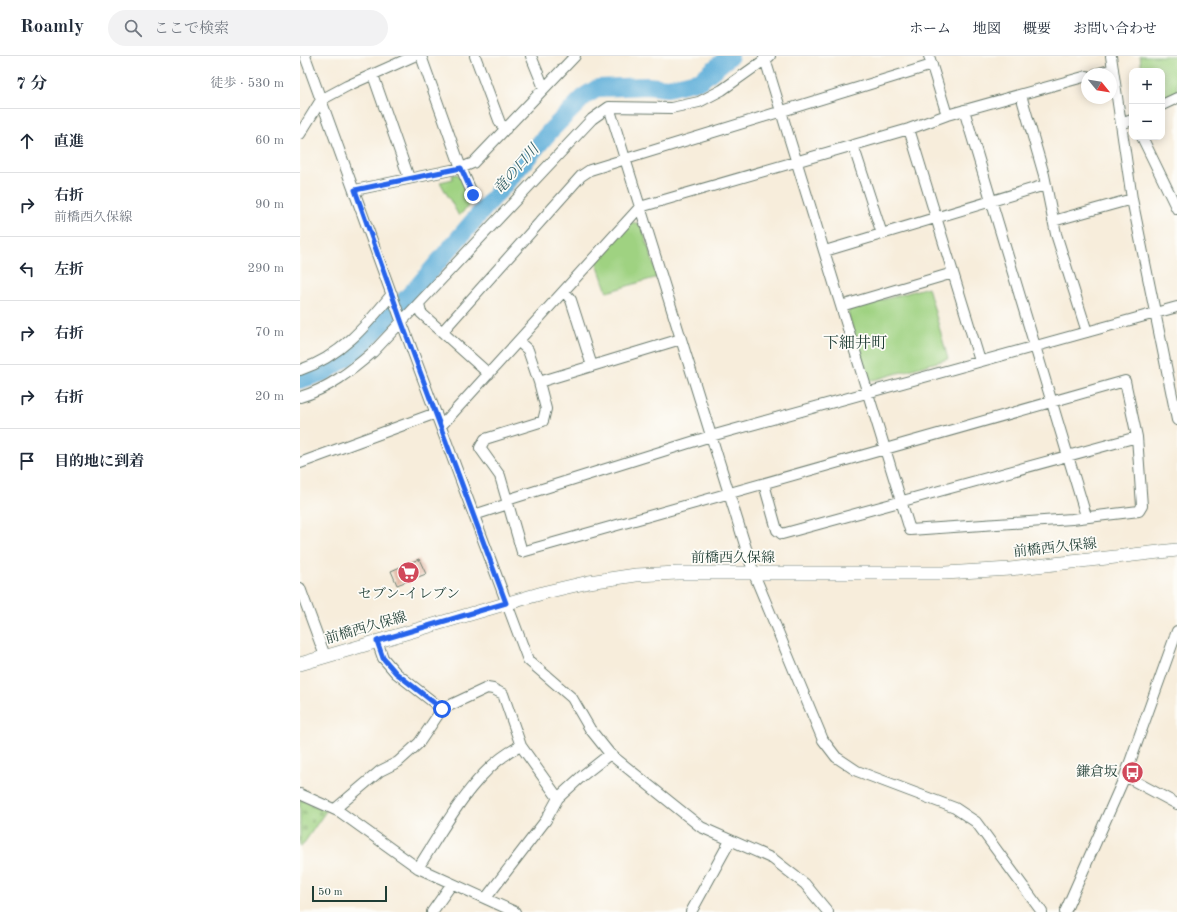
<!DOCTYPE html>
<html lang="ja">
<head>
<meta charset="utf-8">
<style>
  :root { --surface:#fff; --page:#f2f2f3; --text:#1f2937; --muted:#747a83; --line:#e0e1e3 }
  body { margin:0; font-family:"Old Standard TT","Noto Serif JP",serif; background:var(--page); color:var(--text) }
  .controls { position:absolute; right:12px; top:12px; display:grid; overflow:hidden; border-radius:8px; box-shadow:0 2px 10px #0003 }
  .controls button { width:36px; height:36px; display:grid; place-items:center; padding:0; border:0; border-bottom:1px solid var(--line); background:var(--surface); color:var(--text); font:20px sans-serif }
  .compass { position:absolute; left:781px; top:12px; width:36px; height:36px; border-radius:50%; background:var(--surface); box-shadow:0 2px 10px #0003; rotate:120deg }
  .scale { position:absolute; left:12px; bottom:10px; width:75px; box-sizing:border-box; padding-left:4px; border:2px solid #1f3d34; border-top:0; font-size:11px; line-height:14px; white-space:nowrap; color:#1f3d34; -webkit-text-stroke:3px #fdfcf7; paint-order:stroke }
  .stop { position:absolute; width:12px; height:12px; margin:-9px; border:3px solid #2563eb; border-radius:50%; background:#fff }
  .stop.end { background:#2563eb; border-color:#fff; box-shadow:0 1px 4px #0008 }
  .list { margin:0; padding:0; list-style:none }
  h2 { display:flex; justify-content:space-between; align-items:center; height:52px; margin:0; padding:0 16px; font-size:17px }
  h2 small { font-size:13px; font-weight:400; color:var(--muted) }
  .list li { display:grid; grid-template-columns:26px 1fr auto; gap:12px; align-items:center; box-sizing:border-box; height:64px; padding:0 16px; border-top:1px solid var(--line) }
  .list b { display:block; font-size:15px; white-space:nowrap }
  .list p { margin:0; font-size:13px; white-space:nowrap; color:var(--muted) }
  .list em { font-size:13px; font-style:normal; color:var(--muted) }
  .icon { flex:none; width:22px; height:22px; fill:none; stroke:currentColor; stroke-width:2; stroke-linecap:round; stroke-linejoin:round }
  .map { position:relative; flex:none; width:877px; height:856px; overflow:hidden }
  header { display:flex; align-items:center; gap:24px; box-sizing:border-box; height:56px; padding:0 20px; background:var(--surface); border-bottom:1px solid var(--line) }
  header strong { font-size:19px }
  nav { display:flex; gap:22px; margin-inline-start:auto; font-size:14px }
  .search { width:280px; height:36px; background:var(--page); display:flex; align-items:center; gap:10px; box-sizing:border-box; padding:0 14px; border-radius:22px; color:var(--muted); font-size:15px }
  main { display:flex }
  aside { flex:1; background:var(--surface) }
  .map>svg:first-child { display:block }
  .cemetery { fill:url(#cemetery-stones); stroke:#5f885a }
  .park { fill:#9fd281; stroke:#5f885a }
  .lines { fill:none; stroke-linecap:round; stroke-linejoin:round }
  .river { stroke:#5fafd9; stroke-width:18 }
  .building { fill:#dfb09b }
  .minor-casing { stroke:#6b7b6e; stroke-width:12 }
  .major-casing { stroke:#6b7b6e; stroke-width:14 }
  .minor { stroke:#fff; stroke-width:10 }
  .major { stroke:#fff; stroke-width:13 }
  .route { stroke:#2563eb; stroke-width:5 }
  .labels { text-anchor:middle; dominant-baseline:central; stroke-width:3.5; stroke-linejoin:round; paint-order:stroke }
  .street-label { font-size:14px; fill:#1f3d34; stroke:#fdfcf7 }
  .poi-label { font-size:14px; fill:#1f3d34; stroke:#fdfcf7 }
  .water-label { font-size:15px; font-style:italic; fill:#325f66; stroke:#fdfcf7 }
  .quarter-label { font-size:16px; fill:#1f3d34; stroke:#fdfcf7 }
</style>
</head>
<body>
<header>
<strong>Roamly</strong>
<div class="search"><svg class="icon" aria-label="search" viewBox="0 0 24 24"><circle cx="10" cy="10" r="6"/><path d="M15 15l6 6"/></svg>ここで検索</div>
<nav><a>ホーム</a><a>地図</a><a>概要</a><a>お問い合わせ</a></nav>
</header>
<main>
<aside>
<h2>7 分<small>徒歩 · 530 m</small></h2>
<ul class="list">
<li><svg class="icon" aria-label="ahead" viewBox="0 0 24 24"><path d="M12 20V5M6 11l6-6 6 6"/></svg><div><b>直進</b></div><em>60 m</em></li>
<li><svg class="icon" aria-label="right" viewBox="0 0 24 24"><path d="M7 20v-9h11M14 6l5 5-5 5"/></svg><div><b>右折</b><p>前橋西久保線</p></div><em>90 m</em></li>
<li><svg class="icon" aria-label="left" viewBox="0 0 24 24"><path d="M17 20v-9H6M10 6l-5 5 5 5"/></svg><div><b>左折</b></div><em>290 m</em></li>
<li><svg class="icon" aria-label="right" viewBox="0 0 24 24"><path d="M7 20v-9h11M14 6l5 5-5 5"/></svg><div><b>右折</b></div><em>70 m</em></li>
<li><svg class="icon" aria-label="right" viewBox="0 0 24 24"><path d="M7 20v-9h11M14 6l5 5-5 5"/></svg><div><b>右折</b></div><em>20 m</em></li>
<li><svg class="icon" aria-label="arrive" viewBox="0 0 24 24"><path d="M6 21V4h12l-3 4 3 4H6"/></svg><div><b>目的地に到着</b></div></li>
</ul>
</aside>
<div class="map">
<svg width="877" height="856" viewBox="0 0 877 856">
  <defs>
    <pattern id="cemetery-stones" width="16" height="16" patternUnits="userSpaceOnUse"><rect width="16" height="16" fill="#9fd281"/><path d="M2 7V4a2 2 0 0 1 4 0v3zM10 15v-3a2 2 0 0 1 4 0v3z" fill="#88b570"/></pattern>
  </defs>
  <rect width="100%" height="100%" fill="#fdfcf7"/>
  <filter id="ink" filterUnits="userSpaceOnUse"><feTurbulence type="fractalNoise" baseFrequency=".025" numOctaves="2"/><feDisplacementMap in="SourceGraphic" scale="8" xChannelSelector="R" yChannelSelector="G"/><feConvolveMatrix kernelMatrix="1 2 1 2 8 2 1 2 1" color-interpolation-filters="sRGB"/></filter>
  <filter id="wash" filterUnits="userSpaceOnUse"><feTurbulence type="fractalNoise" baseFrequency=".012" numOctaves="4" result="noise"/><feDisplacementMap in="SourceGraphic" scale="16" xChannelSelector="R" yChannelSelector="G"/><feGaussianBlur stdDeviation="0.9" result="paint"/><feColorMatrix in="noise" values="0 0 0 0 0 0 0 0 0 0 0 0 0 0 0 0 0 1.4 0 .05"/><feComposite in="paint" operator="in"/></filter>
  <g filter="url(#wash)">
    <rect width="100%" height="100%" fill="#f7eddb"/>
    <path class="cemetery" d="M0,743l26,12 -24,35 -2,-1z"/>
    <path class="park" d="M840,0h37v39l-15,6v-30h-20z
      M157,118l4,3 12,24 -14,15 -19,-34 13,-3 -1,-4z
      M331,166l10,2 17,53 -51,15 -11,-31z
      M628,231l20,72 -78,22 -3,-2 -19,-66 2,-4z"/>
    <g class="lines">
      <path class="river" d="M0,324l25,-8 32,-22 60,-63 134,-157 34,-34 13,-8 49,-2 20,2 34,-8 29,-24"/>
    </g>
    <g id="blocks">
      <path class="building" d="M119,503l7,15 -29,11 -6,-14z"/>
    </g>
  </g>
  <g filter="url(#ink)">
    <use href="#blocks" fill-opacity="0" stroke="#6b7b6e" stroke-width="1"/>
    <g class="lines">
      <defs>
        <path id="minor" d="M5,0l97,267 126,337 44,38 18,31 20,25 91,73 72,32 32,25 23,28
          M121,0l40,112 12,27
          M175,0l25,67 6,6
          M231,0l13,32
          M629,0l18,59
          M811,0l21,143 45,221
          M796,18l17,-5
          M73,19l36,103
          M721,39l23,80 12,59 31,98
          M862,49l15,-7
          M309,51l145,467 69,166 13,17 21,14 98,37 21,14 66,90
          M664,54l122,406
          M821,68l11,-4
          M609,73l71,232
          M0,78l21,-34 26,-14 67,-30
          M842,81l35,72
          M553,89l29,89
          M55,134l106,-22 12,-5 102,-107
          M753,165l79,-22
          M525,195l220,-66
          M264,235l7,9 21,66
          M119,249l2,8 68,61
          M541,250l112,-33
          M142,276l139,-156 9,-6 342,-105
          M218,285l10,9 11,32 7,27 -3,12 -58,18 -5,9 20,28 22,76c201,-57 402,-114 603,-171l12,56 5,69 -3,5 -67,8 -162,11 -146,-474
          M0,314c40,-13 66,-44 92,-76
          M239,326l142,-43
          M0,341c28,-8 51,-26 73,-45l219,-233 17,-12 62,1 28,-6 23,-12 48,-34
          M141,370l199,-219 269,-78 38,-14 140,-39
          M0,407l136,-50
          M464,428l13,46 5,4 355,-97
          M207,444l204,-64 466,-129
          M174,459l34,-11
          M0,532l25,68
          M77,585l6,17 13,15 46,36
          M825,720l52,28
          M0,738l40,18 78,56 97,44
          M35,753l45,-38 18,-9 21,-19 23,-34 45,-21 6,1 10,5 18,52 37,52
          M118,812c26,-40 58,-102 103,-122
          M186,842l60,-78 12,-22 24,-22 28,-22
          M132,856l19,-27
          M391,856l39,-71
          M765,856l60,-136 52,-145"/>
        <path id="major" d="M0,608l246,-72 43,-10 47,-7 42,-2h267l65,-4 167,-19"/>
      </defs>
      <use href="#minor" class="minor-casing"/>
      <use href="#major" class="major-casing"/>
      <use href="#minor" class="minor"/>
      <use href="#major" class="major"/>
    </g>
  </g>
  <g class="lines" filter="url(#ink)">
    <path class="route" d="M142,653l-46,-36 -13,-15 -6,-17 129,-38 -104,-280 -47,-133 106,-22 12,27"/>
  </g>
  <defs>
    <symbol id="supermarket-disc" viewBox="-11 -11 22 22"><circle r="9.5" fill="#d1495b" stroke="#fdfcf7"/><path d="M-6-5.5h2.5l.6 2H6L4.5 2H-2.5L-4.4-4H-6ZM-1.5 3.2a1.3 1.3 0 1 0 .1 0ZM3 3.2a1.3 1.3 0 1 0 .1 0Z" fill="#fff"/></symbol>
    <symbol id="bus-disc" viewBox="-11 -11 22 22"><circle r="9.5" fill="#d1495b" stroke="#fdfcf7"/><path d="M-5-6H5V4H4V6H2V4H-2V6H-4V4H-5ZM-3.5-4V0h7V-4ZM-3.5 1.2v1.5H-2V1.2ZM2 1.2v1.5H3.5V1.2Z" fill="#fff"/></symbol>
  </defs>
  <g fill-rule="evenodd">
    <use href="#supermarket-disc" x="96" y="504" width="25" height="25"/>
    <use href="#bus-disc" x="820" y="704" width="25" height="25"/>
  </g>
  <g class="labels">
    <g class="street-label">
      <text transform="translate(755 492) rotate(-6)">前橋西久保線</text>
      <text x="433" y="502">前橋西久保線</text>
      <text transform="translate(66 572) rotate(-16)">前橋西久保線</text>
    </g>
    <g class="poi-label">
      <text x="109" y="538">セブン-イレブン</text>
      <text x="818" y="716" text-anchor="end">鎌倉坂</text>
    </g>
    <g class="water-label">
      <text transform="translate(217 114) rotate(-49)">竜の口川</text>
    </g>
    <g class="quarter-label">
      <text x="555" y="288">下細井町</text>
    </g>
  </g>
</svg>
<div class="controls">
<button>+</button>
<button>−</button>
</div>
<svg class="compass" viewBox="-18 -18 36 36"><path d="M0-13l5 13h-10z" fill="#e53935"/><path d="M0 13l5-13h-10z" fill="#747a83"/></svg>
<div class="scale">50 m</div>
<div class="stop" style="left:142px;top:653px"></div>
<div class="stop end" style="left:173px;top:139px"></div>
</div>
</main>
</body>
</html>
